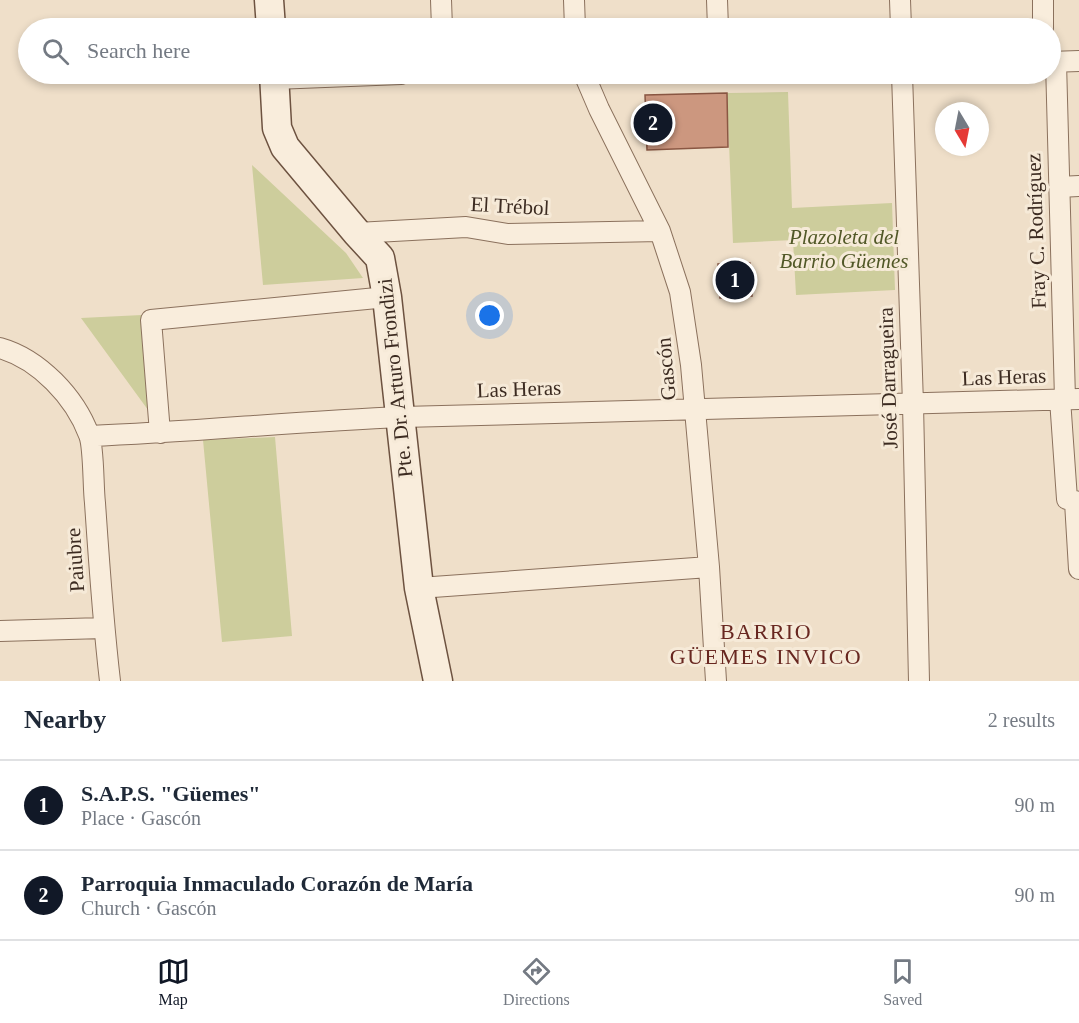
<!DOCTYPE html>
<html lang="en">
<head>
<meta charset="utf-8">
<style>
  :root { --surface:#fff; --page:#f2f2f3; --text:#1f2937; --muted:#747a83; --line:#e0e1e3; --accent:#111827 }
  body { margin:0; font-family:"Times New Roman",serif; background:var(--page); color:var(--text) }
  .compass { position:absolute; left:935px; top:102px; width:54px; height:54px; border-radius:50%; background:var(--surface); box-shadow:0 3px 9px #0003; rotate:170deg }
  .you { position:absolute; left:490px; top:316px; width:21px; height:21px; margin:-15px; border:4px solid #fff; border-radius:50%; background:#1a73e8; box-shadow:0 0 0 9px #1a73e833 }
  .badge { display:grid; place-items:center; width:39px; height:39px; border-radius:50%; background:var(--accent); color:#fff; font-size:20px; font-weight:700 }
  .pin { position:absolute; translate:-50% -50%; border:3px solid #fff; box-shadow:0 2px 6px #0006 }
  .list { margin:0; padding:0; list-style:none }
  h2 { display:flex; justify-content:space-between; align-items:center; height:78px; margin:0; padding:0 24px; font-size:26px }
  h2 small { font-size:20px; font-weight:400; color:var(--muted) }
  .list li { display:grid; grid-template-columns:39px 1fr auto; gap:18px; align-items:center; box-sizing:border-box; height:90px; padding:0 24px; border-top:2px solid var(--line) }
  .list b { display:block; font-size:22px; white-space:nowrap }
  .list p { margin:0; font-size:20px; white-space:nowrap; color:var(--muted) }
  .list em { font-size:20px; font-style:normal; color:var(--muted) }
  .icon { flex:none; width:33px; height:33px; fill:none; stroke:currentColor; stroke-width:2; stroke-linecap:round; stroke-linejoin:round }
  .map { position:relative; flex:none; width:1079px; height:681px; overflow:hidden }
  .search { position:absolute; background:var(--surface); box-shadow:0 3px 9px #0003; left:18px; right:18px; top:18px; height:66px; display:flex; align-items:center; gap:15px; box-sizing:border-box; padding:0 21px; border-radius:33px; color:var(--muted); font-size:22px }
  .sheet { height:258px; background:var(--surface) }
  nav { display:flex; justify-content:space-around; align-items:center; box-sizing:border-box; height:84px; border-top:2px solid var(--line); background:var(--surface); font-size:16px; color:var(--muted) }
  nav a { display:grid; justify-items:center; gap:3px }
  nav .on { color:var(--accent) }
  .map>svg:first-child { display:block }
  .green { fill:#cdcd9c }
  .building { fill:#cc977f; stroke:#8a5743; stroke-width:1.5 }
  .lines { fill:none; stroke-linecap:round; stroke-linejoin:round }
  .street-casing { stroke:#8b715d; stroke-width:22 }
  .secondary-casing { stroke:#6d5240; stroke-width:31 }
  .street { stroke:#f9eddc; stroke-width:20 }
  .secondary { stroke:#f9eddc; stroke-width:28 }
  .labels { text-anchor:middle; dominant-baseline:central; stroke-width:6; stroke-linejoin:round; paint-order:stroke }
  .street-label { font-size:21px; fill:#3c2b21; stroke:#f6ead8 }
  .park-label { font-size:21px; font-style:italic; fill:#515827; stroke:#f6ead8 }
  .neighbourhood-label { font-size:22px; letter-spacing:1.5px; fill:#682720; stroke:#f6ead8 }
</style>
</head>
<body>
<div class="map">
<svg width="1079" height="681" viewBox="0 0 1079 681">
  <rect width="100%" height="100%" fill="#efdfc9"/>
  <path class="green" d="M788,92l4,116 100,-5 3,87 -99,5 -3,-55 -60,3 -6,-150z
    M252,165l94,88 17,25 -100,7z
    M142,315l9,99 -70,-96z
    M275,437l17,199 -70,6 -19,-202z"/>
  <path class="building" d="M727,93l1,54 -81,3 -2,-55z
    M750,263l2,33 -32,2 -2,-34z"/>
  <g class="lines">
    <defs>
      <path id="street" d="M441,0l1,28
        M574,0l1,28
        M717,0l1,28
        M900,0l1,28
        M1043,0v28
        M1050,62l29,-1
        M1056,62l9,337
        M584,74l15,35 61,122 20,61 11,73 18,202 7,114
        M902,74l11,330 6,277
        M274,79l127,-5
        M1059,187l20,-1
        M357,233l109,-6 42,7 152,-3
        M0,348c39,11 75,49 89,87 5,12 4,52 6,68 4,59 8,119 15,178
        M1060,399l7,100 12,3
        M160,433l-9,-113 236,-23
        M90,436c104,-4 208,-15 313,-19 225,-8 451,-10 676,-18
        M1075,502l4,67
        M419,588l290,-21
        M0,631l103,-3"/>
      <path id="secondary" d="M269,0l2,28
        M274,74l3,54 8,19 72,86 23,25 7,39 32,291 19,93"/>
    </defs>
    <use href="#street" class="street-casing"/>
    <use href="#secondary" class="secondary-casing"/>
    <use href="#street" class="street"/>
    <use href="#secondary" class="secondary"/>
  </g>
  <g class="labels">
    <g class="street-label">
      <text transform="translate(510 206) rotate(3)">El Trébol</text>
      <text transform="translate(1036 231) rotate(-92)">Fray C. Rodríguez</text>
      <text transform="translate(666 369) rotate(-95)">Gascón</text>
      <text transform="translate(1004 377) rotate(-2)">Las Heras</text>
      <text transform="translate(395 378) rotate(-96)">Pte. Dr. Arturo Frondizi</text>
      <text transform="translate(888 378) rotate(-92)">José Darragueira</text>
      <text transform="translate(519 389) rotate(-2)">Las Heras</text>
      <text transform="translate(75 560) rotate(-94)">Paiubre</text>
    </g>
    <g class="park-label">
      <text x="844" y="237">Plazoleta del<tspan x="844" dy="24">Barrio Güemes</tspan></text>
    </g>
    <g class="neighbourhood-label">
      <text x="766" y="631">BARRIO<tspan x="766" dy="25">GÜEMES INVICO</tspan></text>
    </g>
  </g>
</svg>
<svg class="compass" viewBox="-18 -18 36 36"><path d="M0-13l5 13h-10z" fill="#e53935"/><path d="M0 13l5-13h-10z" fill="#747a83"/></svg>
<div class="you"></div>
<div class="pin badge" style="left:735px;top:280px">1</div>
<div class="pin badge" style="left:653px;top:123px">2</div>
<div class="search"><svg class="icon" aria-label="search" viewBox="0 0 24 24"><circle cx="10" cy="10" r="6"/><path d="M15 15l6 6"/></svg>Search here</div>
</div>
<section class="sheet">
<h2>Nearby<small>2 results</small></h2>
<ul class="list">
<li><span class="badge">1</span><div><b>S.A.P.S. &quot;Güemes&quot;</b><p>Place · Gascón</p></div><em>90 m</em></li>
<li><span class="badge">2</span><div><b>Parroquia Inmaculado Corazón de María</b><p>Church · Gascón</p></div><em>90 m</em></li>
</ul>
</section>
<nav>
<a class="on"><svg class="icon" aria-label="map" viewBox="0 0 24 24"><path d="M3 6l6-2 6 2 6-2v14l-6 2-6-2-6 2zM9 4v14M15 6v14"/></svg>Map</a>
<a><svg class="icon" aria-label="directions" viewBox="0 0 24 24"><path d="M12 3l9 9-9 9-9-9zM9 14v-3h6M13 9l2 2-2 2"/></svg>Directions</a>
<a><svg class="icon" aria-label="saved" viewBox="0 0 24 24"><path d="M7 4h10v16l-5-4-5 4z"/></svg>Saved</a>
</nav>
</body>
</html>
